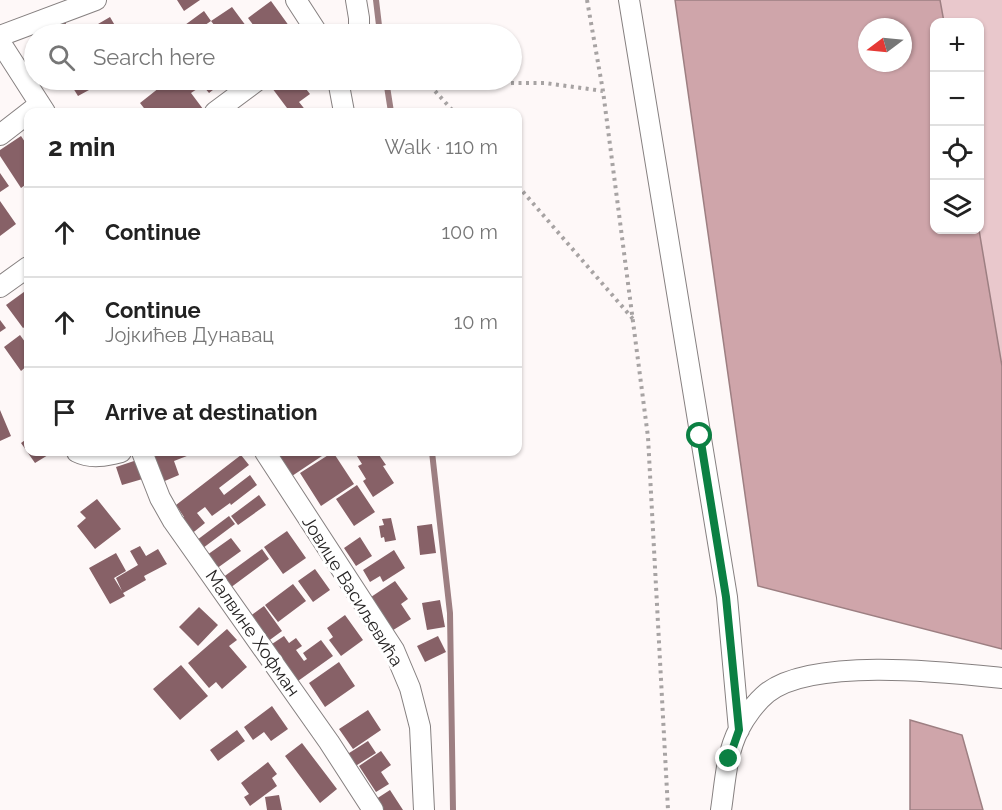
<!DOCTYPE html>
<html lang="en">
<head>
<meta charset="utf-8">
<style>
  :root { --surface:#fff; --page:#f2f2f2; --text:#222; --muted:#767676; --line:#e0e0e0 }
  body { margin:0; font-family:Raleway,sans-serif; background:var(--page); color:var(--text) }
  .controls { position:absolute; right:18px; top:18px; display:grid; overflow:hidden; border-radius:12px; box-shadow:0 2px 4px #0004 }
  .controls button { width:54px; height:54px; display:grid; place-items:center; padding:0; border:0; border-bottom:2px solid var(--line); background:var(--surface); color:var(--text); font:30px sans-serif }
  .compass { position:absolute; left:858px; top:18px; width:54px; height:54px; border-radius:50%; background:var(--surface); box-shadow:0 2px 4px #0004; rotate:254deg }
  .stop { position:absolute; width:18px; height:18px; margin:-14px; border:4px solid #0b8043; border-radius:50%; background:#fff }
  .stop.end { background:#0b8043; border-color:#fff; box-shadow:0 2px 6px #0008 }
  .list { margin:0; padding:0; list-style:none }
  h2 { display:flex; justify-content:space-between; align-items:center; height:78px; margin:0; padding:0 24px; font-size:26px }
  h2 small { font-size:20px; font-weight:400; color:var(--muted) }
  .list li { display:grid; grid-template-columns:39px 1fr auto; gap:18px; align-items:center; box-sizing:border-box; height:90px; padding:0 24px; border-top:2px solid var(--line) }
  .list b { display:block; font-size:22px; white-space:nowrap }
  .list p { margin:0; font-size:20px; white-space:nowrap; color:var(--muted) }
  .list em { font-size:20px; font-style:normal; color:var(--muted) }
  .icon { flex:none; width:33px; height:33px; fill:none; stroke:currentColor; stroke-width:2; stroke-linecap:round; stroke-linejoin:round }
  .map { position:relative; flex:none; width:1002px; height:810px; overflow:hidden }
  .search { position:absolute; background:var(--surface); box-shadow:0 2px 4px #0004; left:24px; top:24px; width:498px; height:66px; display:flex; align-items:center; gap:15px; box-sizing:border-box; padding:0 21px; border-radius:33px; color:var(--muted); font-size:22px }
  .panel { position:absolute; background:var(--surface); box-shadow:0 2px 4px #0004; left:24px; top:108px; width:498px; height:348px; border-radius:12px }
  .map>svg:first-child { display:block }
  .green { fill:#e9c8cc }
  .water { fill:#cfa5aa; stroke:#9d7f82; stroke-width:1.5; fill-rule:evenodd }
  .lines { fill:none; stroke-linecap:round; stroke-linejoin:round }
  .stream { stroke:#9d7f82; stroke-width:6 }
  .building { fill:#876167 }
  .street-casing { stroke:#868080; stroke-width:22 }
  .path { stroke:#a7a3a3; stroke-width:4; stroke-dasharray:3 4.5; stroke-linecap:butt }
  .street { stroke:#fff; stroke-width:20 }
  .route { stroke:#0b8043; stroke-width:8 }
  .labels { text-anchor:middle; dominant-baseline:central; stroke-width:6; stroke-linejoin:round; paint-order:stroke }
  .street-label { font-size:18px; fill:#272525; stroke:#fff }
</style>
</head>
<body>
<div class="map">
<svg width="1002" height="810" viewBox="0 0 1002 810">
  <rect width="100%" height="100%" fill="#fef8f8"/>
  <path class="green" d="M940,0h62v366l-23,-136 1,-208h-36z"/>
  <path class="water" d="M675,0h265l4,22h-10v208h45l23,136v283l-244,-63zM867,27h36v36h-36z
    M910,720l52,15 21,75h-73z"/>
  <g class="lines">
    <path class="stream" d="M376,0l4,34
      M386,80l5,32
      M432,452l18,161 3,197"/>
  </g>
  <path class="building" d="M177,0h23l-16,11z
    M271,1l21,29 -6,4h-26l-12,-16z
    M232,7l17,23 2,4h-30l-10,-13z
    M204,11l7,10 -19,13h-17l-1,-1z
    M110,17l10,17h-24l6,-3 -4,-7z
    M65,22l7,12h-29z
    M68,80h29l3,4 -22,12z
    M169,80l7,9 13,-9 8,9 -6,4 12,16 -4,3h-52l-7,-9z
    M198,80h28l-17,13z
    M283,80h16l11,14 -11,8 8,10h-17l-18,-24z
    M21,136l6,9 1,-1v39l-7,5 -21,-32v-6z
    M0,173l9,13 -9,6z
    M0,201l16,23 -16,12z
    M28,289v36l-5,3 -17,-23z
    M0,320l6,8 -6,4z
    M20,335l8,11v19l-7,6 -17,-24z
    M0,410l11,26 -11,5z
    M28,438v14h25l-18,11 -14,-20z
    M156,452h35l1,2 -18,7 5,14 -19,8 -11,-29z
    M271,452h52l2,2 -36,24z
    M333,452l21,32 -33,22 -21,-33z
    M358,452h19l9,13 -3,1 11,17 -21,14 -10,-16 3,-2 -8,-13 4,-2 -7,-11z
    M241,455l8,10 -30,23 5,7 26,-20 7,10 -26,20 -1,-2 -18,13 -7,-9 -8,6 8,10 -15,12 -11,-14 5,-4 -8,-12z
    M140,459l6,19 -24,7 -6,-18z
    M357,485l18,27 -21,14 -18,-27z
    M259,495l7,10 -28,20 -7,-9z
    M97,499l24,30 -26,20 -18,-23 9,-8 -6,-6z
    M229,516l6,8 -32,24 -6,-8z
    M391,518l5,22 -11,2 -1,-5 -3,1 -2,-12 5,-1 -2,-6z
    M432,524l4,29 -16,2 -3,-29z
    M287,531l19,27 -23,16 -19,-27z
    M360,537l12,19 -16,10 -12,-18z
    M231,538l10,13 -25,18 -9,-14z
    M140,546l6,10 12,-7 9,15 -23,12 2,4 -23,13 2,3 -15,8 -21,-36 27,-15 10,18 -12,7 8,13 -6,-13 22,-13 -8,-14z
    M262,549l7,10 -39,29 -8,-10z
    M394,550l11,18 -22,14 -3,-6 -10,6 -7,-12z
    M315,569l15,21 -17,12 -15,-21z
    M395,581l13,18 -7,5 10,15 -21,13 -22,-33z
    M293,584l13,17 -28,21 -13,-17z
    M440,600l5,27 -18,3 -5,-27z
    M264,606l18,25 -15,11 -18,-25z
    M199,607l19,18 -20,21 -19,-19z
    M345,615l18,25 -22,16 -12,-16 4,-3 -6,-9z
    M227,629l10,11 -8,6 18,21 -25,22 -6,-7 -7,6 -21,-25z
    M284,636l5,7 7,-5 6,8 -6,4 8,11 3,-2 -4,-6 18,-13 12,16 -35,25 -26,-37z
    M438,636l8,16 -21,10 -8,-16z
    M339,662l16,24 -30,21 -16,-24z
    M181,665l27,31 -28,24 -27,-31z
    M272,706l16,23 -17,12 -7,-9 -11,8 -9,-13z
    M368,710l13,20 -28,19 -14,-20z
    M237,730l8,11 -27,20 -8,-11z
    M368,741l8,12 -22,14 -8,-12z
    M302,743l35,46 -17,14 -35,-47z
    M381,751l10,14 -10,7 8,12 -13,8 -17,-26z
    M268,762l9,12 -5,4 5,8 -27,20 -6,-9 5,-3 -8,-11z
    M390,790l13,20h-25l-5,-9z
    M279,795l3,15h-15l-2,-13z"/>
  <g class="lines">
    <defs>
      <path id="street" d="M296,0l22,34
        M356,0l3,18v16
        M629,0l98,597 12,133
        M0,36l96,-36
        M0,42l45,70
        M338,80l6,32
        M215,112l43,-32
        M0,135l40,-31
        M0,287l28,-20
        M77,452c14,7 29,4 44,0
        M142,452l18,46 13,23 156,221 44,68
        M265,452l129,198 16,38 10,39 4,83
        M721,810c4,-26 5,-56 18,-81 6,-12 17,-27 28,-36 46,-36 178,-21 235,-15"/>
    </defs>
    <use href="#street" class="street-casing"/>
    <path class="path" d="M587,0l16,91 45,346 20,373
      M425,80l29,32
      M474,80l9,3h62l58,8
      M518,186l115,133"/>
    <use href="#street" class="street"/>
  </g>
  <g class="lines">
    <path class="route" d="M700,436l26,161 13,133 -10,29"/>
  </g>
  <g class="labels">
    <g class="street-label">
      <text transform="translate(353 591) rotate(58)">Јовице Васиљевића</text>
      <text transform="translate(253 633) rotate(55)">Малвине Хофман</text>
    </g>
  </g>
</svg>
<div class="controls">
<button>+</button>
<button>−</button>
<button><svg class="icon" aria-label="locate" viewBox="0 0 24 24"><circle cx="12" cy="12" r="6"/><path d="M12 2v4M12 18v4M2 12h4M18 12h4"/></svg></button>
<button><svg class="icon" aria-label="layers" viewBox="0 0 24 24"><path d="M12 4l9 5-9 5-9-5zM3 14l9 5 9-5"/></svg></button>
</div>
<svg class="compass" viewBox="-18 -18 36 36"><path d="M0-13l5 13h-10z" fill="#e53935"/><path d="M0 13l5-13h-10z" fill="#767676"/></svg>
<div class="stop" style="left:700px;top:436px"></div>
<div class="stop end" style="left:729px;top:759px"></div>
<div class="search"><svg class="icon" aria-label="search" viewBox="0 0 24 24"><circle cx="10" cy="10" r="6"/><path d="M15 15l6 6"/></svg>Search here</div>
<section class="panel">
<h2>2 min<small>Walk · 110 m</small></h2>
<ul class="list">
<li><svg class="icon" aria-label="ahead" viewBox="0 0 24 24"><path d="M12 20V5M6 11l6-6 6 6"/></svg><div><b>Continue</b></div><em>100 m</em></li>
<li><svg class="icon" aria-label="ahead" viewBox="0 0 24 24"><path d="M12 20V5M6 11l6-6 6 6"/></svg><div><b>Continue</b><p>Јојкићев Дунавац</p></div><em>10 m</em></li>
<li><svg class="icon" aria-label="arrive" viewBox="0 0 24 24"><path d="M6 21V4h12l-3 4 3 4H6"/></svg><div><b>Arrive at destination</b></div></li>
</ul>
</section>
</div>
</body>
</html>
